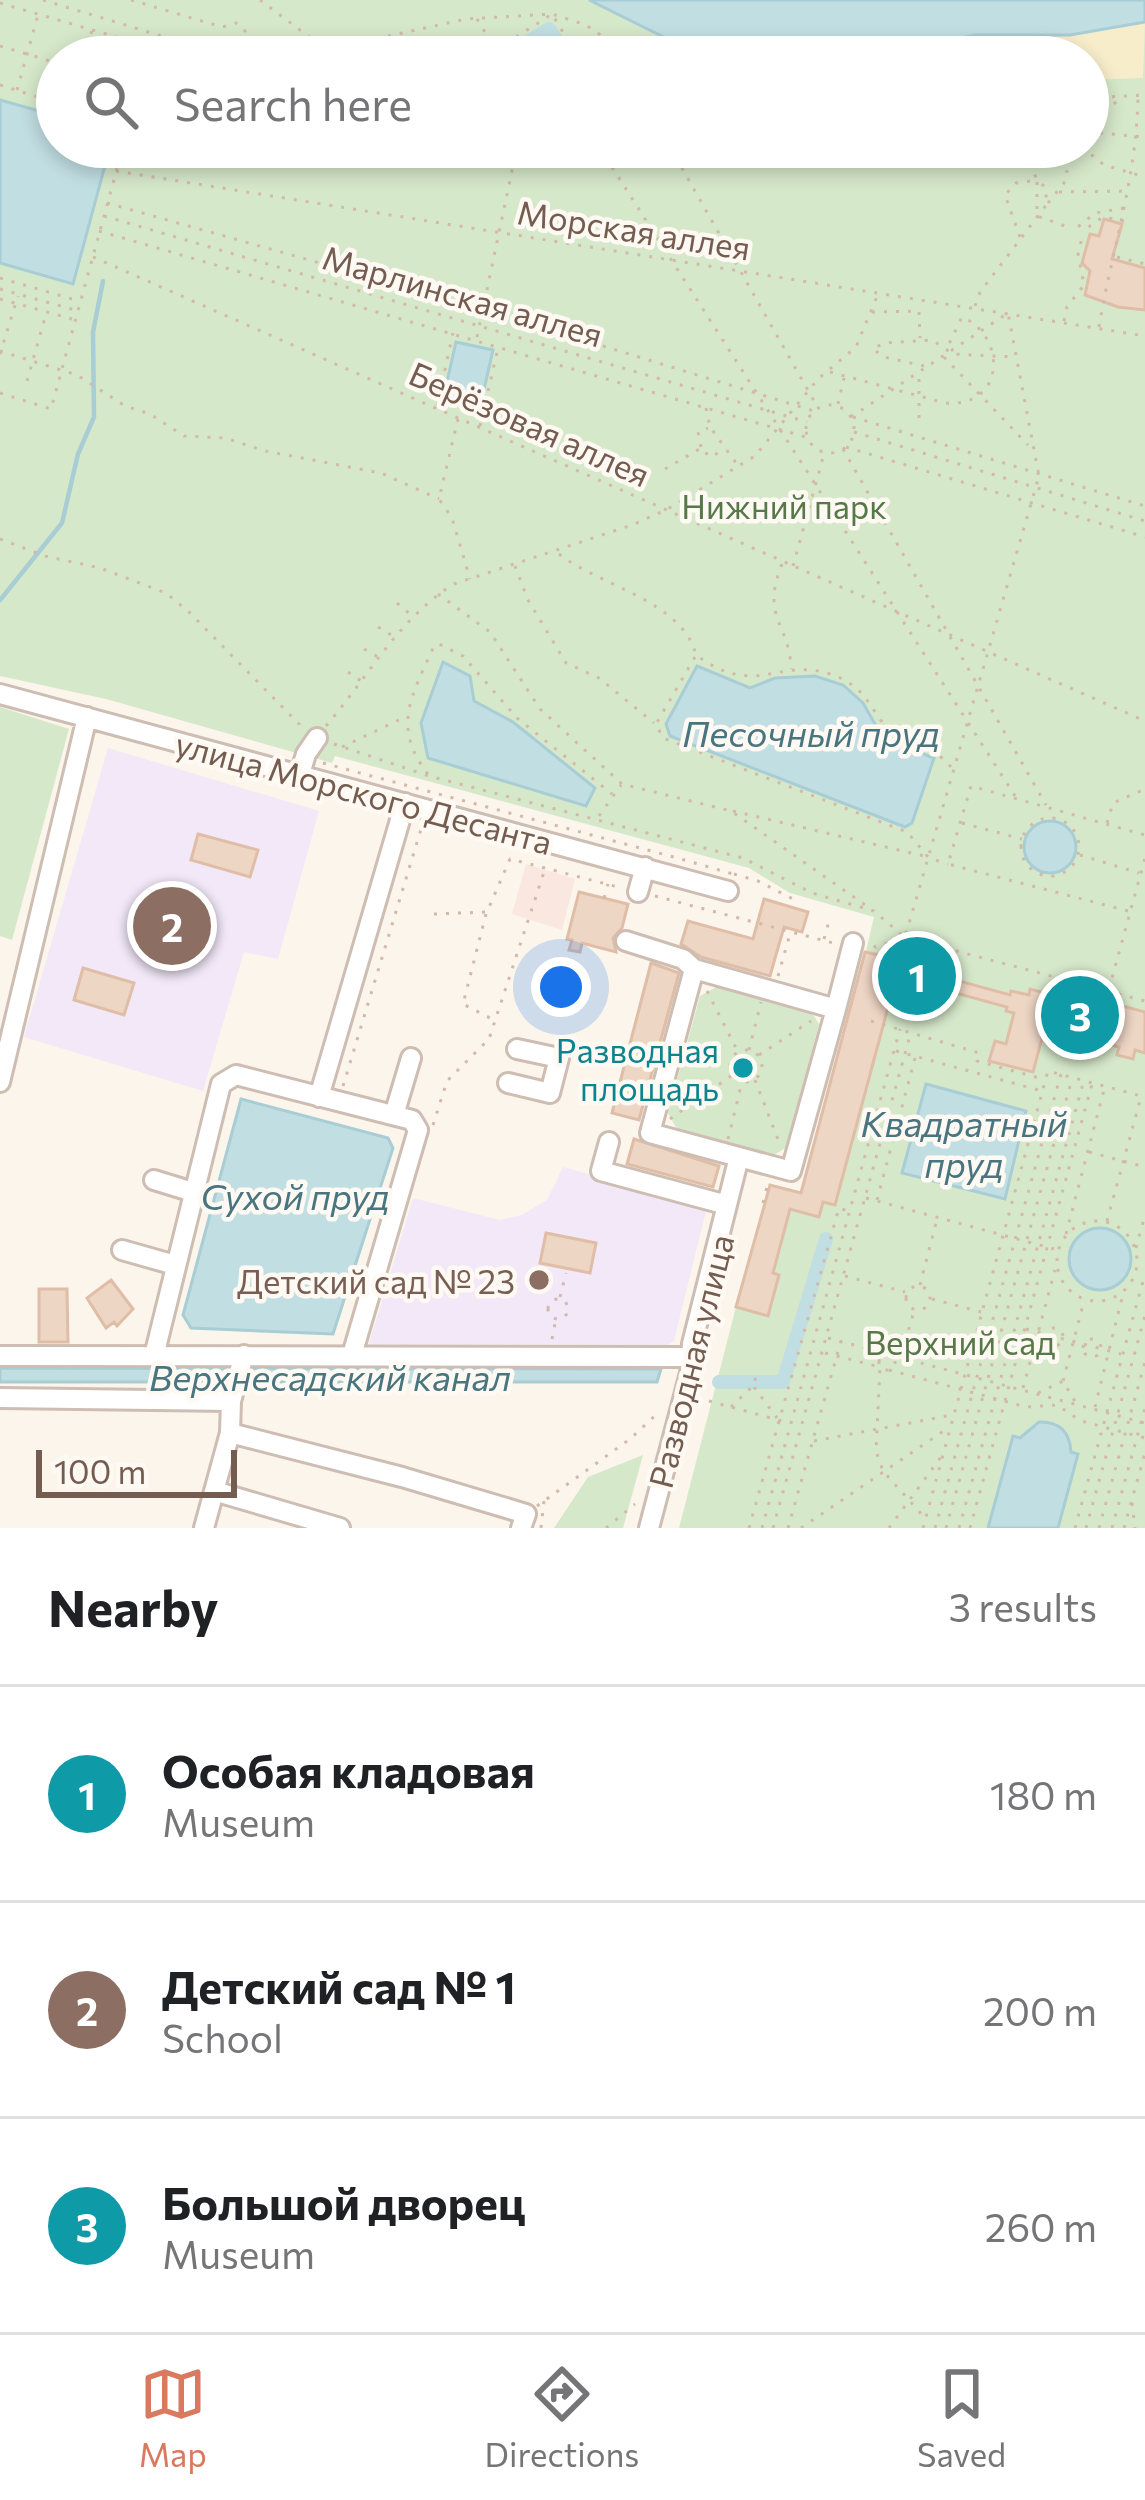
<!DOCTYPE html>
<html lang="en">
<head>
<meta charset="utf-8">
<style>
  :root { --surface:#fff; --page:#f6f6f6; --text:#202124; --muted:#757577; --line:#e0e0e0; --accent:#d9795d }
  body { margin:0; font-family:Commissioner,sans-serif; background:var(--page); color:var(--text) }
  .scale { position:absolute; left:36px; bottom:30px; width:201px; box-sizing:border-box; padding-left:12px; border:6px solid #745d50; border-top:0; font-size:33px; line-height:42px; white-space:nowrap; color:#745d50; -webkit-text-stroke:9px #fef9f2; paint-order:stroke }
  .you { position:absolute; left:561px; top:987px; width:42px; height:42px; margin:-30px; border:9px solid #fff; border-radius:50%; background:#1a73e8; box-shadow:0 0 0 18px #1a73e833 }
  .badge { display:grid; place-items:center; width:78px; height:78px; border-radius:50%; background:var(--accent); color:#fff; font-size:39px; font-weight:700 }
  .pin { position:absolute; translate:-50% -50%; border:6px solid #fff; box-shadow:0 3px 12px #0006 }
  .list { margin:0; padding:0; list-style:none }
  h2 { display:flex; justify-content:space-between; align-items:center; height:156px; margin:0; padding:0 48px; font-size:51px }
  h2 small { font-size:39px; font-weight:400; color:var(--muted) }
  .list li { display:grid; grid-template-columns:78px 1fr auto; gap:36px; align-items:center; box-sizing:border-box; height:216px; padding:0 48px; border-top:3px solid var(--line) }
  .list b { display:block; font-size:45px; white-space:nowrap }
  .list p { margin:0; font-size:39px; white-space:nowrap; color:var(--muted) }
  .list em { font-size:39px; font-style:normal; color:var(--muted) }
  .icon { flex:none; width:66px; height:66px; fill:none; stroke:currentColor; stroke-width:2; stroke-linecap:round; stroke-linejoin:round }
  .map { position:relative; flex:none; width:1145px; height:1528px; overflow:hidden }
  .search { position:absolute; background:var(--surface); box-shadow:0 6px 18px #0003; left:36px; right:36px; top:36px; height:132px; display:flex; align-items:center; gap:30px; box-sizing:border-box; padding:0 42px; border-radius:66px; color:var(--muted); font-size:45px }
  .sheet { height:804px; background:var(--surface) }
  nav { display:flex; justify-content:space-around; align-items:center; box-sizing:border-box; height:168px; border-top:3px solid var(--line); background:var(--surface); font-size:33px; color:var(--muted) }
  nav a { display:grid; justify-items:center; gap:6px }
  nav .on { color:var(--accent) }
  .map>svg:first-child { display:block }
  .commercial { fill:#fae8e0 }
  .education { fill:#f2e8f8 }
  .green { fill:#d6e8ca; fill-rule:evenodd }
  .sand { fill:#f7edca }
  .water { fill:#c1dee3; stroke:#a8cdd4; stroke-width:3 }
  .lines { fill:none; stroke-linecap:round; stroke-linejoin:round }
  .stream { stroke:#a8cdd4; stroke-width:4.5 }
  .canal { stroke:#c1dee3; stroke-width:14 }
  .building { fill:#eed6c5; stroke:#dfbda7; stroke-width:3 }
  .minor-casing { stroke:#cdbdb2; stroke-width:24 }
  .path { stroke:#d3b9a8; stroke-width:3; stroke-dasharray:3 9; stroke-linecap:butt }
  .minor { stroke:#fff; stroke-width:18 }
  .culture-dot { fill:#0f9aa8; stroke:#fef9f2; stroke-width:4.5 }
  .education-dot { fill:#8d6e63; stroke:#fef9f2; stroke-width:4.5 }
  .labels { text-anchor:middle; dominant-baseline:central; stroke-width:9; stroke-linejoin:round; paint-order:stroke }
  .street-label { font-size:33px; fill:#745d50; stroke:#fef9f2 }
  .park-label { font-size:33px; fill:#577849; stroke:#fef9f2 }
  .culture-label { font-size:33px; fill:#0d838f; stroke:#fef9f2; text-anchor:end }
  .education-label { font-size:33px; fill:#785e54; stroke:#fef9f2; text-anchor:end }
  .water-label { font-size:36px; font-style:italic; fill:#48757f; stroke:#fef9f2 }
</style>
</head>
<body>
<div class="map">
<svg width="1145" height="1528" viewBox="0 0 1145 1528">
  <rect width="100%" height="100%" fill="#fbf5eb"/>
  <path class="commercial" d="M526,864l49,15 -13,51 -50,-16z"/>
  <path class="education" d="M108,748l211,63 -41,148 -34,-7 -41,139 -179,-54z
    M563,1167l144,40 -33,134 -7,4 -298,-1 44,-146 87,22 22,-5 25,-15z"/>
  <path class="green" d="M0,0h589l105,52 109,5 69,-1 103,-21h95l75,-13v990l-30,-8 -2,7 -83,-21 -1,5 -17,-4 -2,4 -62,-17v-4l-40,-14 -46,8 12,-51 -84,-24 -41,-25 -414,-112 -3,7 -226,-64 -106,-23zM57,57h1031v90h-1031z
    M0,707l69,22 -57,211 -12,-4z
    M895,982l31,11 19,-3 62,17v4l7,2 -8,31 -11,-3 -6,19 56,-33 74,20 13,12 3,-9 10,3v475h-466l57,-221 32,8 11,-40 -6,-2 17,-64 29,8 4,-15 13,2 32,-118 -13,-4c25,-19 30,-41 18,-70l14,3z
    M718,986l92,24 9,14 -32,123 -13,8 -97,-26 -9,-16 32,-117z
    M643,1455l-20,73h-69l34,-51z"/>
  <path class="sand" d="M1145,22l-2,56 -55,2v-23h-388l-6,-5 178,4 103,-21h95z"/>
  <path class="water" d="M589,0h556v22l-75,13h-95l-103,21 -69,1 -109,-5z
    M0,100l57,16v31h53l-37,137 -73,-21z
    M456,342l37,8 -13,57 -37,-8z
    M443,662l27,14 4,25 39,21 82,66 -9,18 -158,-48 -7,-35z
    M697,666l53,22 25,-10 40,-2 28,9 20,18 20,35 51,20 -22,65 -7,4 -235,-91 -4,-12z
    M1024 847a26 26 0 1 1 52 0a26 26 0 1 1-52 0Z
    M926,1084l100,27 -21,88 -103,-26z
    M241,1099l147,39 5,10 -60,186 -142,-6 -8,-13z
    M1069 1259a31 31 0 1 1 62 0a31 31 0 1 1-62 0Z
    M0,1368l661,1 -4,13h-657z
    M1039,1422c20,-1 31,10 32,30l7,2 -20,74h-70l25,-92 7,2z"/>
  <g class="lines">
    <path class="stream" d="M690,57l4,-5
      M0,600l62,-77 16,-69 16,-37 -1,-85 10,-51"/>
    <path class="canal" d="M512,57l-2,-4 39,-24 19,28
      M719,1382h64l43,-143"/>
  </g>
  <path class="building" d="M1104,219l18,5 -10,35 33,9v42l-27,-3 -33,-12 5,-24 -8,-8 8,-29 9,2z
    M198,834l60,16 -8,27 -59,-17z
    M579,892l49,12 -6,24 -9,10 3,14 -34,-9 -2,9 -11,-2 3,-10 -5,-1z
    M764,899l44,13 -6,20 -18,-5 -14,49 -69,-19 -20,-13 7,-23 65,18z
    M865,952l69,15 15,7 -1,4 62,17 1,-4 18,4 1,-6 83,22 2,-7 30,8v41l-10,-3 -2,9 -16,-4 2,-8 -74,-20 -12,45 -44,-11 6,-20 11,3 8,-31 -8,-2 1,-4 -62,-17 -1,5 -17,-2 -33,-8 -59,220 -12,-3 -4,15 -29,-8 -17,64 6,2 -11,41 -32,-9 34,-122 31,8z
    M651,963l28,10 -40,147 -27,-7z
    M83,968l51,15 -10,32 -50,-15z
    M634,1139l85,27 -6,21 -86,-23z
    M546,1233l50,10 -6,30 -50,-10z
    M111,1280l22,29 -16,17 -3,-4 -8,6 -19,-30z
    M39,1289h28l1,53h-29z"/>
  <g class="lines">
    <defs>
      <path id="minor" d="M0,694l728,197
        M300,774l6,-20 11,-16
        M638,892l7,-25
        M626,941l57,18 11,10 142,40 -45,162 -141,-38 44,-164
        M836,1009l17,-66
        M0,1082l87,-365
        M508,1083l42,10 9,-35 -42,-9
        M319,1097l86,-294
        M394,1115l17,-57
        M609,1142l-8,29 126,34
        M154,1180l39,12
        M122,1250l53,15
        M0,1356l691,1
        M154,1356l67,-272 15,-9 176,45 6,10 -66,225
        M0,1398l231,3
        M230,1433l172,44 124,37 -5,14
        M214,1491l126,37
        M204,1528l26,-95 1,-32 13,-46
        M649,1528l41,-155 2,-29 47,-187"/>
    </defs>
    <use href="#minor" class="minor-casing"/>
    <path class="path" d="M43,0l188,57
      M131,0l91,27 14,-4 9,8 2,26
      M260,0l52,39 22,9 132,-29 86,-5 34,11 25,17 13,15
      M0,3l185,54
      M477,19l23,38
      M0,46l57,17
      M496,50l56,-36 26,43
      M84,57l8,-27
      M117,57l5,-17
      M319,57l14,-8
      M0,85l57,18
      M17,90l21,-75
      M1088,98l57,-3
      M1088,129l29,-28
      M1088,132l57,5
      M599,147l418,652
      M670,147l148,261
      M1082,147l22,18 41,12
      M116,171l1029,165
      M1059,192l70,-1
      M107,203l376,106 331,102
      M1048,203l16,-20 9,-36
      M104,216l703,206
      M1124,221l-21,-4 -16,11 -8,-2 16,-13 30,-5
      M99,231l710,207
      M1020,237l-15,-42 11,-12 21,-3v36l28,10
      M93,257l1052,464
      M1117,257l28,7
      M0,278l79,23
      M0,289l75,21
      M0,299l72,20
      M975,306l5,-14 67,-88 -2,-17 -8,-7 -14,-33
      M872,312l47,-1 1,27
      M1064,321l3,-14 17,-22 -6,-31 4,-16
      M1099,327c13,-79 38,-149 39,-232
      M477,337l40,-190
      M0,351l77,24 48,31 25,8 34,22 41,2 40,13 116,22 58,26
      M0,354l18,-58
      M944,357l84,88
      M924,366l-40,-9 -11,-8 11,-6 48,-3 21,14 63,3
      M830,372l115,31c61,5 62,-67 17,-86l-15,31
      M27,381l19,-67
      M0,393l51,16 72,-262
      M838,404l6,-26
      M806 429a24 24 0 1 1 48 0a24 24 0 1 1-48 0Z
      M437,406l16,-73
      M706,408l4,19 29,40
      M851,417l157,-104 31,163 -131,451 -4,10 -28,10 -6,-2
      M853,417l292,89
      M919,418v-46
      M458,419l-19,80 13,19 18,61
      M480,426l18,-78
      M854,432l291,89
      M701,447l-3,-15 10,-4
      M846,447l299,90
      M843,449l203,356
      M665,469l36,-21 9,9 16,-8
      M0,539l45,17 55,12 66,25 23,19 115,117
      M559,554c39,31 124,47 137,101 60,44 81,2 134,19 38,13 37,33 60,57 10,10 29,12 42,19 8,4 13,13 21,18
      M782,564c-22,55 8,59 9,105
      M515,566l13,34 38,63 33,15 55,45
      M793,566l31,-112
      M438,594l52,38 50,77 82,75 109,27 137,96
      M397,603l14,12
      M378,627l15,9
      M364,649l14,8
      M695,657l-39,67 7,14 244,94 22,26 19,6
      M348,672l13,9
      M326,726c42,-49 73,-108 128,-142l178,-59 34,-15 89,-54 63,-77 38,-32 22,-53
      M334,744l95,32 314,82 69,35 62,18 30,26 241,64
      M342,747l61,-29
      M323,763l358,96 52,15 -1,4
      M428,774c-37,-47 -16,-79 6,-128l5,-2 24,12 54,62 95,76
      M733,811l195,46
      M599,816l22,-31
      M1021 847a29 29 0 1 1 58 0a29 29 0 1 1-58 0Z
      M962,823l60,16
      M1107,823l6,-20 32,-14
      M1080,855l59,18
      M734,874l24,7 39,20
      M655,896l182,48
      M604,898l4,-14
      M1128,911l-180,-47 23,-78 174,49
      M434,914l53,-2 23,-53 112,29
      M486,914l-23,90 31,16
      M824,939l5,-18
      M778,976l12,-42
      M1109,989l36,-131
      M707,991l31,61
      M871,1021l108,32 -2,8 66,18
      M730 1066a16 16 0 1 1 32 0a16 16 0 1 1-32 0Z
      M749,1050l12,-48
      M896,1051l146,40
      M759,1055l52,-34
      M755,1080l26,67
      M343,1086l79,-260
      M670,1119l61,-43
      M433,1125l14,-44 42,-42 56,-170
      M728,1139l14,-57
      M1089,1152l56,15
      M766,1191l1,-5
      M866,1198l188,51
      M877,1200l38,-142
      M763,1203l1,-4
      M1057 1261a40 40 0 1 1 80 0a40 40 0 1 1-80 0Z
      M1107,1221l34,-124
      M1066,1234l39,-148
      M1136,1248l9,-33
      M845,1276l60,16
      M920,1285l17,-66
      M906 1298a12 12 0 1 1 24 0a12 12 0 1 1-24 0Z
      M560,1297l6,-24
      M548 1309a10 10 0 1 1 20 0a10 10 0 1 1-20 0Z
      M932,1299l49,13
      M1045 1337a9 9 0 1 1 18 0a9 9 0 1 1-18 0Z
      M1026,1329l95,25
      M828,1338l317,85
      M1083 1348a9 9 0 1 1 18 0a9 9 0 1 1-18 0Z
      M552,1339l4,-20
      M825,1353l55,14 -4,84 7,20 41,46
      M902,1353l12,-42
      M879 1362a8 8 0 1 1 16 0a8 8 0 1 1-16 0Z
      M889,1370l137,37 31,-2 24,16 64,17
      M1063,1381l21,-80
      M754,1387l23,31
      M1023,1388l32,-118
      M1038,1393l25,-12 14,24
      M709,1401l80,22
      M731,1407l22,-21 5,-15
      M1095,1407l28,-113
      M814,1441l138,-26
      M1132,1503l3,25
      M537,1506l93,-67 29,-27
      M541,1528l3,-27
      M606,1528l29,-24
      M749,1528l90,-320 9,3
      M762,1528l138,-499
      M773,1528l138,-496
      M788,1528l53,-187
      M801,1528l147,-100
      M889,1528l52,-71
      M923,1528l125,-457 97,26
      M935,1528l126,-454
      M946,1528l126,-449
      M959,1528l125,-448
      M970,1528l122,-444
      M1075,1528l70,-254
      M1086,1528l59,-212
      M1099,1528l46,-166
      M1112,1528l33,-120
      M1124,1528l21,-75"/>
    <use href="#minor" class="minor"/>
  </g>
  <circle class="culture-dot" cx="743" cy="1068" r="12"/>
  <circle class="education-dot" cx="539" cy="1280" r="12"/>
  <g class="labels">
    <g class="street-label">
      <text transform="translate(634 229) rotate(9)">Морская аллея</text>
      <text transform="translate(463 295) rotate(16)">Марлинская аллея</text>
      <text transform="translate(530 423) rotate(24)">Берёзовая аллея</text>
      <text transform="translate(364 792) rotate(15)">улица Морского Десанта</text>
      <text transform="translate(690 1361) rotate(-76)">Разводная улица</text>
    </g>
    <g class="park-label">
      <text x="784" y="505">Нижний парк</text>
      <text x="960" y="1341">Верхний сад</text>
    </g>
    <g class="culture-label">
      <text x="719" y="1049">Разводная<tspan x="719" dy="38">площадь</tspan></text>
    </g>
    <g class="education-label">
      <text x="515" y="1280">Детский сад № 23</text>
    </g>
    <g class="water-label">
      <text x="811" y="732">Песочный пруд</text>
      <text x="964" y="1122">Квадратный<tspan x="964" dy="41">пруд</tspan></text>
      <text x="295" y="1195">Сухой пруд</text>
      <text x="330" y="1376">Верхнесадский канал</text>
    </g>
  </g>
</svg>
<div class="scale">100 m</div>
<div class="you"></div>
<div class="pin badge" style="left:917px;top:976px;background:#0f9aa8">1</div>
<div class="pin badge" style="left:172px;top:926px;background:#8d6e63">2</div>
<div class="pin badge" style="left:1080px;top:1015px;background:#0f9aa8">3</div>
<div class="search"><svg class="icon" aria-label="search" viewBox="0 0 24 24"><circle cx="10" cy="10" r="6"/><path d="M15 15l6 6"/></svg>Search here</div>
</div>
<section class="sheet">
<h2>Nearby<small>3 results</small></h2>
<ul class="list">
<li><span class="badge" style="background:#0f9aa8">1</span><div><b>Особая кладовая</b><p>Museum</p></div><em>180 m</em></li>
<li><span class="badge" style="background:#8d6e63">2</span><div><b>Детский сад № 1</b><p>School</p></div><em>200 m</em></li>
<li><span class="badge" style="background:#0f9aa8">3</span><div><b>Большой дворец</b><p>Museum</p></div><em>260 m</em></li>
</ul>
</section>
<nav>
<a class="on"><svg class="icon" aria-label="map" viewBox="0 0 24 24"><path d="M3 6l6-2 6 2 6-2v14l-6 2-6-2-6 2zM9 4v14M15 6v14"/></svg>Map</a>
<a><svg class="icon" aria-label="directions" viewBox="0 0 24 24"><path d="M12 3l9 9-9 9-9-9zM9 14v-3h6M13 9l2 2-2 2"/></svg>Directions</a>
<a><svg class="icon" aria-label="saved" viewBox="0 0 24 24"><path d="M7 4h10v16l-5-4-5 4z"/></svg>Saved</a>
</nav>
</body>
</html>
